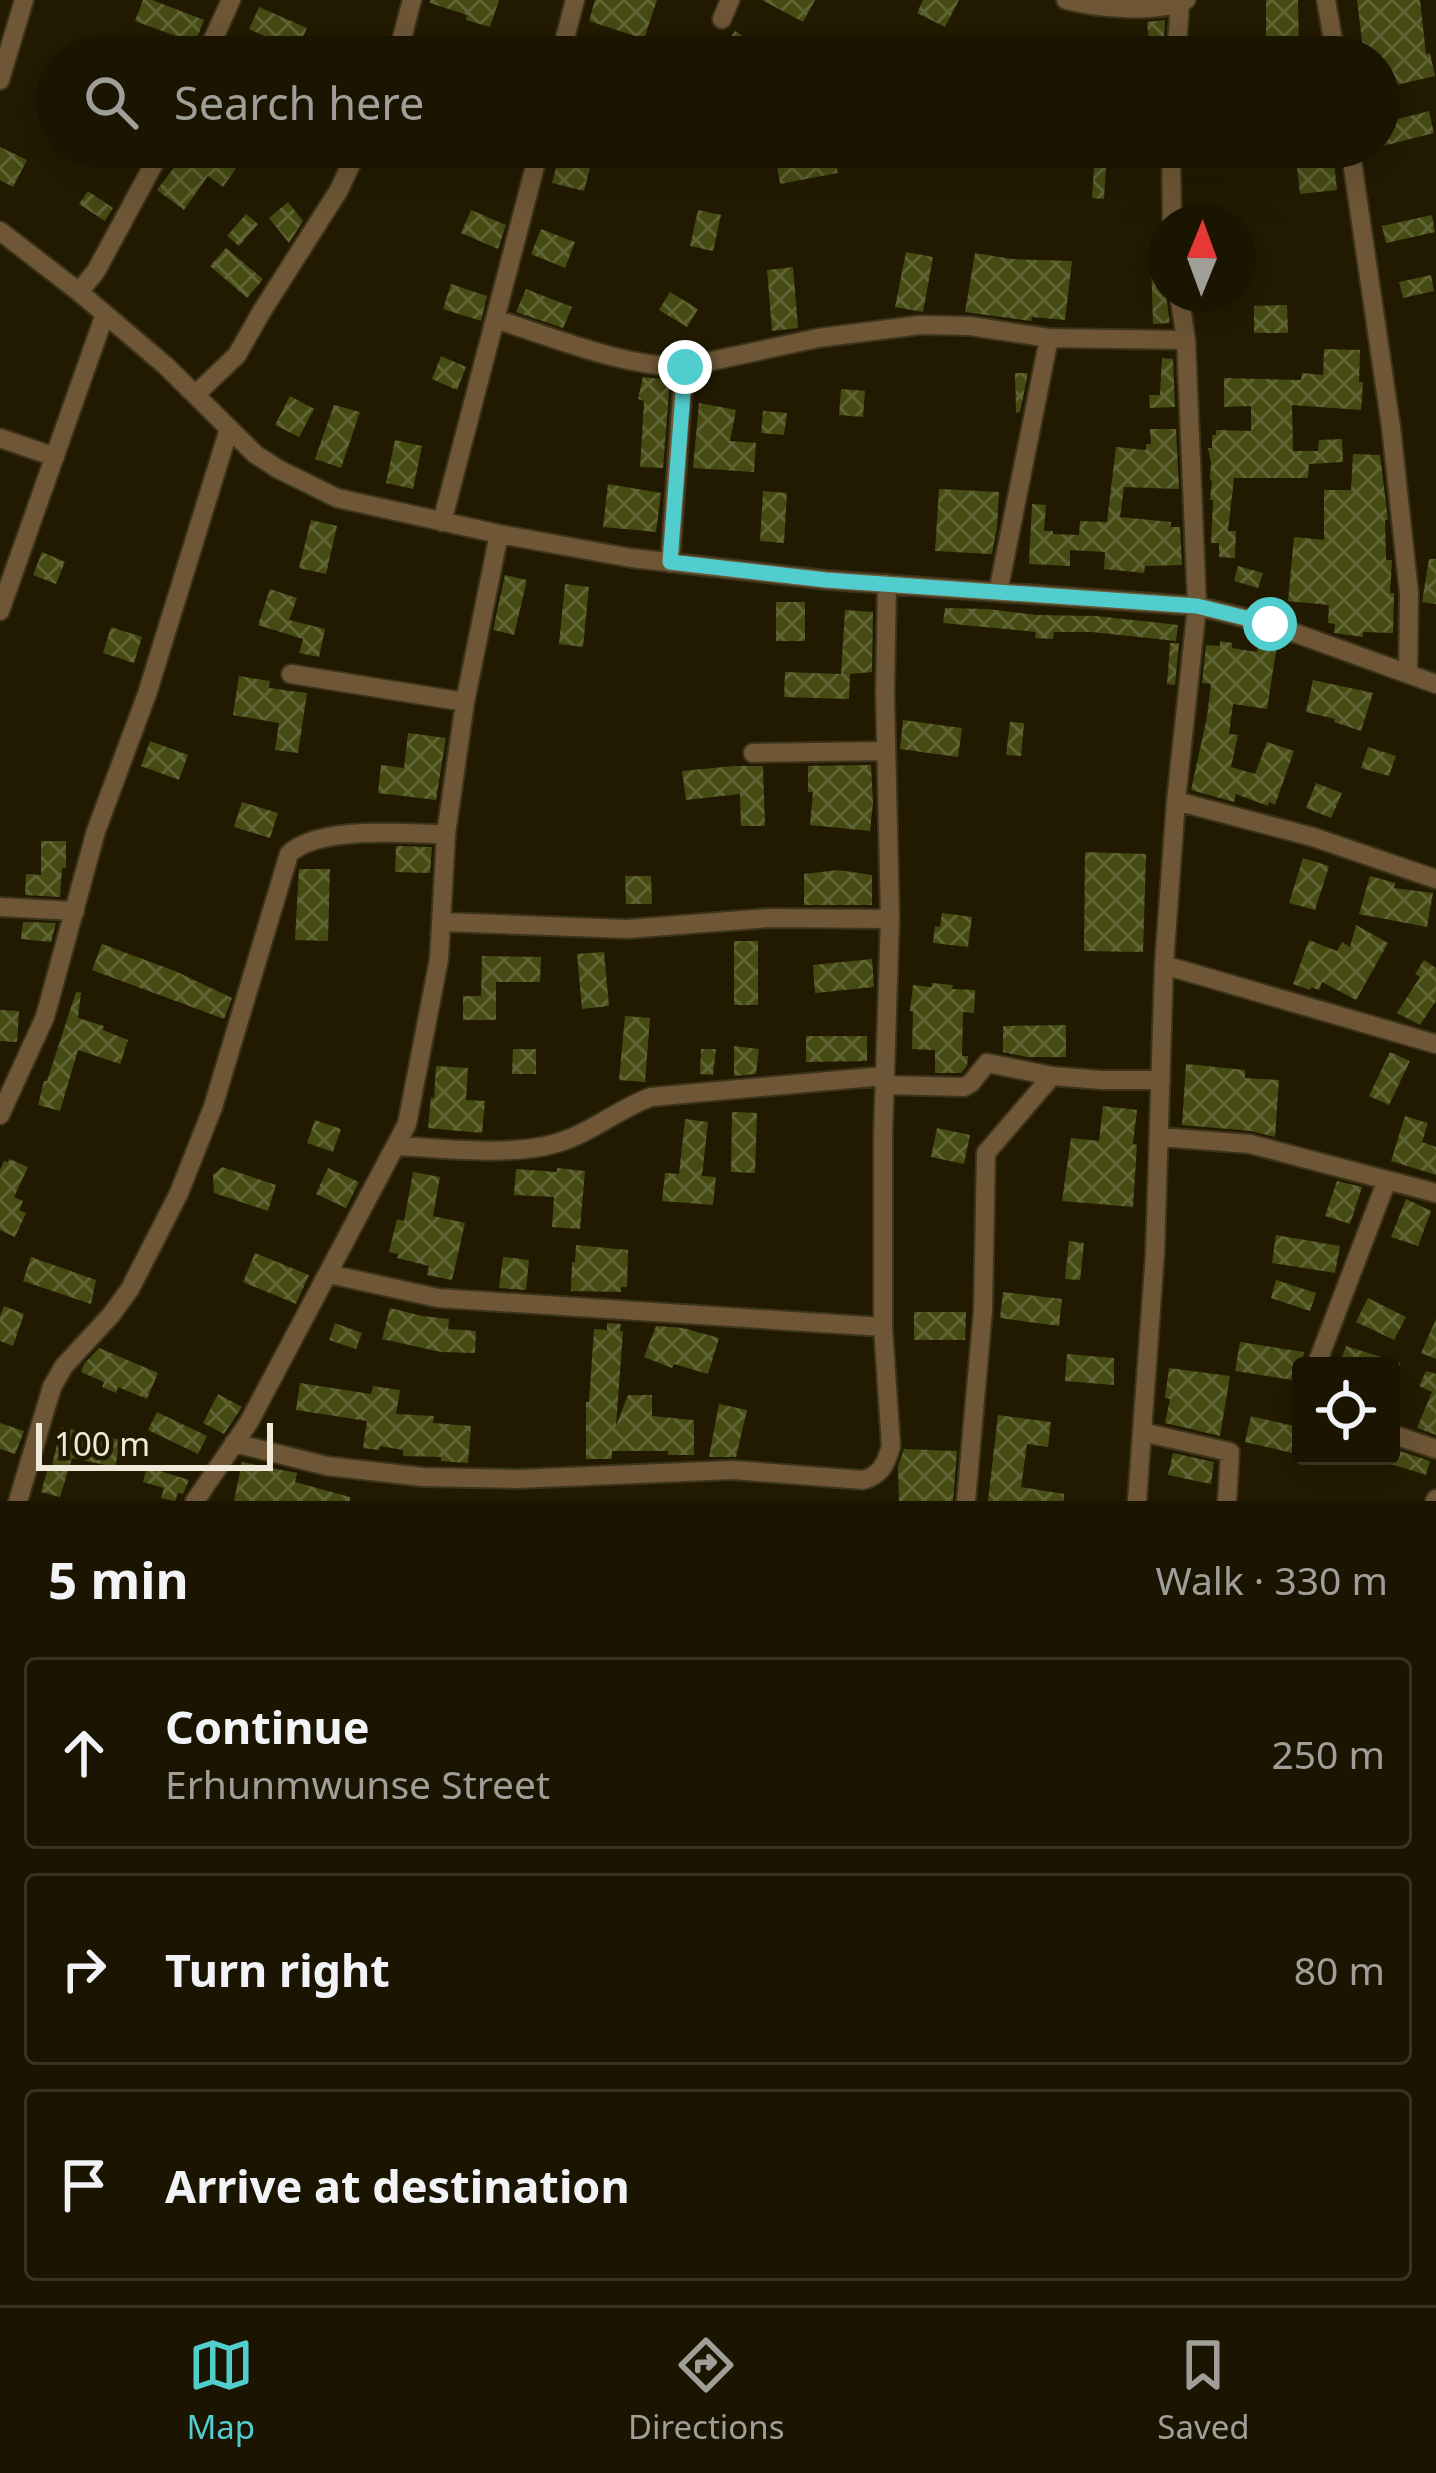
<!DOCTYPE html>
<html lang="en">
<head>
<meta charset="utf-8">
<style>
  :root { --surface:#1a1400; --page:#27210f; --text:#f1f3f6; --muted:#9f9e99; --line:#383322; --accent:#52cdcd }
  body { margin:0; font-family:"Noto Sans",sans-serif; background:var(--page); color:var(--text) }
  .controls { position:absolute; right:36px; bottom:36px; display:grid; overflow:hidden; border-radius:12px; box-shadow:0 12px 48px #0002 }
  .controls button { width:108px; height:108px; display:grid; place-items:center; padding:0; border:0; border-bottom:3px solid var(--line); background:var(--surface); color:var(--text); font:60px sans-serif }
  .compass { position:absolute; left:1148px; top:204px; width:108px; height:108px; border-radius:50%; background:var(--surface); box-shadow:0 12px 48px #0002; rotate:1deg }
  .scale { position:absolute; left:36px; bottom:30px; width:237px; box-sizing:border-box; padding-left:12px; border:6px solid #efead9; border-top:0; font-size:33px; line-height:42px; white-space:nowrap; color:#efead9; -webkit-text-stroke:9px #221a00; paint-order:stroke }
  .stop { position:absolute; width:36px; height:36px; margin:-27px; border:9px solid #52cdcd; border-radius:50%; background:#fff }
  .stop.end { background:#52cdcd; border-color:#fff; box-shadow:0 3px 12px #0008 }
  .list { margin:0; padding:0; list-style:none }
  h2 { display:flex; justify-content:space-between; align-items:center; height:156px; margin:0; padding:0 48px; font-size:51px }
  h2 small { font-size:39px; font-weight:400; color:var(--muted) }
  .list li { display:grid; grid-template-columns:78px 1fr auto; gap:36px; align-items:center; box-sizing:border-box; height:192px; margin:0 24px 24px; padding:0 24px; border:3px solid var(--line); border-radius:12px }
  .list b { display:block; font-size:45px; white-space:nowrap }
  .list p { margin:0; font-size:39px; white-space:nowrap; color:var(--muted) }
  .list em { font-size:39px; font-style:normal; color:var(--muted) }
  .icon { flex:none; width:66px; height:66px; fill:none; stroke:currentColor; stroke-width:2; stroke-linecap:round; stroke-linejoin:round }
  .map { position:relative; flex:none; width:1436px; height:1501px; overflow:hidden }
  .search { position:absolute; background:var(--surface); box-shadow:0 12px 48px #0002; left:36px; right:36px; top:36px; height:132px; display:flex; align-items:center; gap:30px; box-sizing:border-box; padding:0 42px; border-radius:66px; color:var(--muted); font-size:45px }
  .sheet { height:804px; background:var(--surface) }
  nav { display:flex; justify-content:space-around; align-items:center; box-sizing:border-box; height:168px; border-top:3px solid var(--line); background:var(--surface); font-size:33px; color:var(--muted) }
  nav a { display:grid; justify-items:center; gap:6px }
  nav .on { color:var(--accent) }
  .map>svg:first-child { display:block }
  .building { fill:url(#building-cross-hatch) }
  .lines { fill:none; stroke-linecap:round; stroke-linejoin:round }
  .minor-casing { stroke:#3b331a; stroke-width:22 }
  .minor { stroke:#6e5636; stroke-width:18 }
  .route { stroke:#52cdcd; stroke-width:15 }
</style>
</head>
<body>
<div class="map">
<svg width="1436" height="1501" viewBox="0 0 1436 1501">
  <defs>
    <pattern id="building-cross-hatch" width="8" height="8" patternUnits="userSpaceOnUse" patternTransform="scale(3)"><rect width="8" height="8" fill="#464b14"/><path d="M0 0l8 8M0 8l8-8" fill="none" stroke="#616536"/></pattern>
  </defs>
  <rect width="100%" height="100%" fill="#221a00"/>
  <path class="building" d="M143,0h9l52,20 -9,23 -60,-22z
    M430,0h69l-9,27 -24,-7 1,-5 -37,-12z
    M595,0h62l-13,39 -55,-18z
    M762,0h53l-12,22z
    M923,0h36l-14,27 -28,-14z
    M1266,0h32l1,57h-33z
    M1357,0h63l6,54 4,-1 5,23 -56,13v-32h-15z
    M259,7l48,21 -10,23 -48,-22z
    M1165,20l-1,19 -15,2 -2,-19z
    M735,31l38,26h-45l-8,-5z
    M1429,111l5,22 -51,13 -4,-22z
    M0,147l27,13 -14,27 -13,-7z
    M184,147h8l23,16 7,-10 17,11 -16,23 -15,-11 -24,34 -27,-20 24,-32 -3,-2z
    M1090,147h32v19l-16,1 -2,32 -12,-1 2,-31h-4z
    M834,155l4,18 -58,11 -3,-19z
    M559,156l32,8 -7,27 -32,-8z
    M1334,163l3,27 -37,4 -3,-27z
    M88,191l25,17 -8,13 -26,-17z
    M288,202l15,19 -14,22 -20,-25z
    M471,210l35,15 -8,24 -37,-16z
    M698,210l23,5 -8,36 -23,-5z
    M246,214l12,10 -19,22 -12,-10z
    M1432,215l3,17 -49,11 -4,-17z
    M541,229l34,13 -10,26 -34,-14z
    M226,248l37,31 -16,19 -37,-32z
    M906,252l27,5 -10,55 -28,-5z
    M975,253l37,6 60,2 -7,59 -33,-3 -1,4 -8,-1 -58,-8z
    M1166,261v35l4,27 -17,1 -2,-62z
    M793,267l5,61 -26,3 -5,-61z
    M1431,275l3,16 -31,7 -4,-16z
    M451,284l36,12 -6,25 -38,-12z
    M526,289l46,18 -9,21 -47,-16z
    M670,292l28,17 -11,18 -28,-17z
    M1287,305l1,28h-34v-27z
    M1324,349l36,1 -1,32h4l-2,28 -69,-5 1,46h25l1,-11 23,-1 1,23 -34,2 -1,14h-74l-6,53h8l-1,27 -16,-1v-14h-8l2,-43h-3l2,-19 -2,-1 1,-17 -3,-15h4v-13h4v-5l35,1v-25l-27,1v-29l77,2 1,-7 21,2z
    M441,356l25,11 -9,23 -25,-11z
    M1162,358l11,1 2,48 -25,1 -1,-13h11z
    M1015,373h13l-8,39 -4,1z
    M643,377l27,3 -7,88 -23,-1 4,-66 -6,-2z
    M841,389l24,2 -2,26 -24,-2z
    M290,396l24,13 -15,28 -24,-12z
    M699,403l37,7 -6,31 26,2 -2,29 -61,-4z
    M334,405l26,7 -19,56 -26,-9z
    M763,411l24,2 -3,22 -23,-2z
    M1150,429h26l3,60 -55,-2 -4,30 51,5v5h9l2,38 -37,1 -1,7 -40,-4 1,-17 -35,-2v16l-41,-2 3,-60 14,1 -2,26h9v3l26,1 1,-14 27,1 9,-75 30,3v-6h5z
    M395,440l27,6 -9,43 -27,-6z
    M1353,454l27,1 8,65h-3l1,40h6l-2,33h4l-1,40 -30,-1v5l-29,-4 1,-9 -7,-1 1,-18 -41,-4 6,-64 30,3v-50h27z
    M608,484l53,9 -5,39 -53,-5z
    M939,489l60,3 -2,35 -5,27 -57,-3z
    M763,491l24,2 -3,50 -24,-2z
    M311,520l26,6 -11,48 -27,-6z
    M42,552l23,10 -9,22 -23,-9z
    M1429,559h7v45l-14,-2z
    M1238,566l25,7 -5,15 -24,-7z
    M505,575l22,5 -13,55 -21,-5z
    M565,584l24,3 -6,60 -24,-3z
    M270,589l27,9 -8,22 36,9 -6,28 -20,-4 4,-14 -45,-14z
    M776,602h29v39h-29z
    M945,608l42,1 50,6 59,1 82,9 -2,16 -84,-9h-38l-1,7 -18,-1 1,-6 -93,-9z
    M845,610l28,2 -1,60 -22,2 -1,25 -65,-2 1,-25 56,2z
    M111,627l31,10 -8,26 -31,-10z
    M1220,641l12,2v5l25,4 1,-10 19,2 -10,65 -34,-5 -4,30 9,1 -7,32 24,7 12,-32 27,9 -19,54 -6,-3 -1,4 -32,-12 -2,8 -43,-12 16,-73 4,-33 -9,-1 4,-38 14,1z
    M1170,643h9l-4,42 -8,-1z
    M239,676l31,5 -1,7 38,5 -9,60 -23,-3 4,-27 -46,-8z
    M1313,680l60,13 -12,38 -27,-9 1,-3 -29,-7z
    M903,720l59,8 -4,29 -58,-8z
    M1010,722l14,1 -3,33 -15,-1z
    M408,733l38,5 -10,62 -58,-7 3,-28 23,3z
    M150,741l38,14 -9,25 -38,-14z
    M1368,747l28,9 -7,20 -28,-8z
    M871,765l2,38 -3,28 -60,-6 3,-33h-5v-26z
    M734,766h29l2,60h-24l-1,-32 -54,6 -4,-29z
    M1316,783l26,10 -11,25 -25,-10z
    M242,802l36,11 -8,25 -36,-11z
    M41,841h25v27h-4l-2,29 -35,-2 1,-21 15,1z
    M396,846l36,1 -2,26 -35,-1z
    M1085,852l61,2 -3,98 -59,-1z
    M1303,858l26,8 -14,44 -26,-7z
    M299,869h31l-2,72 -33,-1z
    M838,870l34,5v30h-68v-31z
    M625,876h26l1,28h-26z
    M1370,876l25,7 -1,5 39,5 -6,34 -68,-13z
    M942,913l30,4 -4,30 -35,-4 2,-17 5,1z
    M23,922l33,1 -5,19 -30,-3z
    M1356,925l32,18 -32,57 -34,-18 -3,8 -8,-3 -1,3 -17,-6 16,-44 28,11 5,-9 8,5z
    M734,941h24v64h-24z
    M102,944l73,27 57,27 -8,21 -132,-49z
    M604,952l5,54 -27,3 -5,-55z
    M482,956l59,1 -1,25h-44v38h-33v-24h18z
    M872,959l2,28 -59,6 -2,-28z
    M1424,960l12,8v33l-16,24 -23,-12 23,-36 -5,-3z
    M932,983l21,2 -1,4 23,1 -1,23 -11,-1 -1,44h6l-1,10 -6,7h-26v-23l-23,-1 1,-37 -3,-1 3,-26 19,2z
    M76,992l5,1 -3,25 26,8 -1,4 25,10 -8,24 -42,-14 -18,61 -22,-6 6,-24h3z
    M0,1010l19,1 -2,31 -17,-1z
    M625,1016l25,2 -5,64 -26,-2z
    M1066,1025v32h-39l-24,-5v-26z
    M806,1036h61v25l-61,1z
    M734,1046l25,3 -3,25 -22,2z
    M513,1049h23v25h-24z
    M701,1049h15l-3,26 -13,-1z
    M1390,1052l20,9 -21,44 -20,-9z
    M1186,1064l59,6v8l34,2 -4,57 -24,-6 -69,-6z
    M436,1066l32,2 -2,32 19,1 -3,32 -54,-5 3,-31 3,1z
    M1103,1106l34,4 -4,34 4,1 -4,62 -71,-6 9,-63 28,3z
    M732,1112l25,1 -2,60 -24,-1z
    M1405,1116l23,7 -6,19 14,5v28l-45,-14z
    M685,1119l23,3 -6,54 14,1 -3,28 -51,-4 3,-28 14,1z
    M315,1120l26,9 -8,23 -26,-9z
    M937,1128l33,7 -6,29 -33,-7z
    M10,1159l18,8 -14,30 9,4 -4,9 7,3 -11,24 -15,-7v-60l4,-9 4,1z
    M222,1167l54,18 -8,26 -54,-18 -1,-18z
    M328,1168l31,14 -13,26 -30,-14z
    M557,1168l28,3 -5,58 -28,-2 2,-30 -40,-2 2,-26 41,3z
    M413,1172l27,5 -7,39 32,7 -13,57 -25,-5 2,-9 -32,-8 1,-4 -9,-2 8,-33 7,2z
    M1337,1181l25,6 -12,37 -25,-8z
    M1406,1199l25,12 -13,35 -27,-9z
    M1276,1235l64,11 -5,27 -63,-10z
    M1069,1241l15,2 -4,37 -15,-1z
    M576,1245l52,5 -1,37h-6v5l-50,-1 1,-29h3z
    M255,1253l54,22 -13,29 -53,-22z
    M31,1257l65,23 -5,24 -68,-23z
    M503,1257l26,3 -3,30 -27,-2z
    M1276,1280l40,13 -6,18 -39,-13z
    M1003,1292l59,7 -3,27 -59,-8z
    M1368,1298l38,19 -12,23 -38,-18z
    M4,1306l20,8 -11,32 -13,-5v-25z
    M390,1308l32,8 27,3 -1,10 28,2 -1,22 -34,-1 -59,-13z
    M914,1312h52l-1,28h-51z
    M1436,1319v40l-15,-6z
    M335,1323l27,10 -6,16 -27,-9z
    M607,1323l14,1 -1,7h3l-7,95 12,-31h24v21l42,4v35h-26v-4h-56v8h-26v-57h3l5,-73 13,1z
    M656,1326l27,2 36,10 -11,36 -34,-10 -2,4 -28,-11z
    M1240,1342l64,10 -5,29 -64,-10z
    M1346,1346l54,17v3h-61z
    M99,1348l59,25 -11,26 -29,-12 -2,6 -14,-6 2,-5 -23,-10 3,-8z
    M1067,1354l47,4v27l-49,-4z
    M1169,1368l61,8 -10,60 -55,-13 5,-24 -5,-1z
    M1426,1371l10,3v61l-19,-7 15,-36 -13,-6z
    M300,1383l71,11 2,-8 27,4 -4,24 38,2 -1,7 38,3 -3,37 -27,-2v-4l-38,-1v-6l-23,-4 -1,4 -16,-2 4,-27 -71,-11z
    M218,1394l24,13 -18,27 -21,-11z
    M719,1404l28,6 -11,47h-27z
    M157,1412l50,24 -9,18 -50,-24z
    M998,1415l53,7 -3,25 -21,-3 -6,43 43,7v7h-76z
    M1251,1416l47,11 -6,26 -47,-11z
    M0,1423l24,8 -9,23 -15,-5z
    M61,1427l60,13 -6,27 -43,-9 -12,39 -19,-5 8,-27 3,1z
    M1391,1448l39,13 -4,14 -35,-11z
    M904,1449l53,2 -4,50h-54l-1,-35z
    M1173,1453l41,9 -3,22 -43,-9z
    M242,1462l55,11 -2,9 55,15v4h-116z
    M147,1467l42,13 -6,14 -5,-1 -3,8 -14,-3 3,-10 -21,-6z"/>
  <g class="lines">
    <defs>
      <path id="minor" d="M1066,0c32,8 91,14 120,0
        M1326,0l10,57
        M722,19l8,-19
        M205,57l26,-57
        M397,57l15,-57
        M560,57l15,-57
        M1176,57l4,-53
        M0,80l24,-80
        M1171,147l1,75
        M1350,147l41,280 18,166 -1,81
        M0,231l79,61 87,74 89,88 23,15 59,29 162,36 132,24 196,22 370,26 73,18 166,60
        M79,292l17,-21 67,-124
        M495,319c61,19 125,47 189,48l134,-29 102,-13 50,1 79,12 137,2
        M195,395l42,-40 25,-44 77,-121 20,-43
        M0,438l55,19
        M442,522l98,-375
        M670,563l14,-196
        M998,592l51,-254
        M0,611l105,-297
        M291,674l174,28
        M753,753l133,-2
        M1176,801l137,36 123,42
        M0,907l75,4
        M443,922l184,7 142,-11 121,1
        M1164,965l272,79
        M884,1085l80,2 7,-4 16,-20 65,13
        M0,1115l45,-98 51,-186 51,-137 82,-265
        M1160,1137l90,7 186,49
        M396,1146c49,2 114,11 161,-3 34,-10 61,-34 94,-46l233,-21
        M329,1274l109,24 445,29
        M1316,1366l71,-186
        M1142,1432l88,20 -3,49
        M1391,1434l45,15
        M234,1443l93,23 96,11 94,2 216,-9 130,10c18,-5 23,-16 28,-34l-8,-119v-192l7,-216 -5,-225 2,-110
        M18,1501l34,-114 12,-21 47,-51 19,-26 49,-96 34,-86 76,-253c29,-29 117,-20 157,-20
        M195,1501l54,-79 158,-298 32,-165 7,-125 19,-132 34,-168
        M966,1501l17,-191 3,-157 66,-77 49,4h60
        M1137,1501l18,-248 9,-288 12,-164 21,-195 -11,-266 -7,-46
        M1435,1501l1,-2"/>
    </defs>
    <use href="#minor" class="minor-casing"/>
    <use href="#minor" class="minor"/>
  </g>
  <g class="lines">
    <path class="route" d="M685,367l-15,195 156,18 371,26 73,18"/>
  </g>
</svg>
<div class="controls">
<button><svg class="icon" aria-label="locate" viewBox="0 0 24 24"><circle cx="12" cy="12" r="6"/><path d="M12 2v4M12 18v4M2 12h4M18 12h4"/></svg></button>
</div>
<svg class="compass" viewBox="-18 -18 36 36"><path d="M0-13l5 13h-10z" fill="#e53935"/><path d="M0 13l5-13h-10z" fill="#9f9e99"/></svg>
<div class="scale">100 m</div>
<div class="stop" style="left:1270px;top:624px"></div>
<div class="stop end" style="left:685px;top:367px"></div>
<div class="search"><svg class="icon" aria-label="search" viewBox="0 0 24 24"><circle cx="10" cy="10" r="6"/><path d="M15 15l6 6"/></svg>Search here</div>
</div>
<section class="sheet">
<h2>5 min<small>Walk · 330 m</small></h2>
<ul class="list">
<li><svg class="icon" aria-label="ahead" viewBox="0 0 24 24"><path d="M12 20V5M6 11l6-6 6 6"/></svg><div><b>Continue</b><p>Erhunmwunse Street</p></div><em>250 m</em></li>
<li><svg class="icon" aria-label="right" viewBox="0 0 24 24"><path d="M7 20v-9h11M14 6l5 5-5 5"/></svg><div><b>Turn right</b></div><em>80 m</em></li>
<li><svg class="icon" aria-label="arrive" viewBox="0 0 24 24"><path d="M6 21V4h12l-3 4 3 4H6"/></svg><div><b>Arrive at destination</b></div></li>
</ul>
</section>
<nav>
<a class="on"><svg class="icon" aria-label="map" viewBox="0 0 24 24"><path d="M3 6l6-2 6 2 6-2v14l-6 2-6-2-6 2zM9 4v14M15 6v14"/></svg>Map</a>
<a><svg class="icon" aria-label="directions" viewBox="0 0 24 24"><path d="M12 3l9 9-9 9-9-9zM9 14v-3h6M13 9l2 2-2 2"/></svg>Directions</a>
<a><svg class="icon" aria-label="saved" viewBox="0 0 24 24"><path d="M7 4h10v16l-5-4-5 4z"/></svg>Saved</a>
</nav>
</body>
</html>
